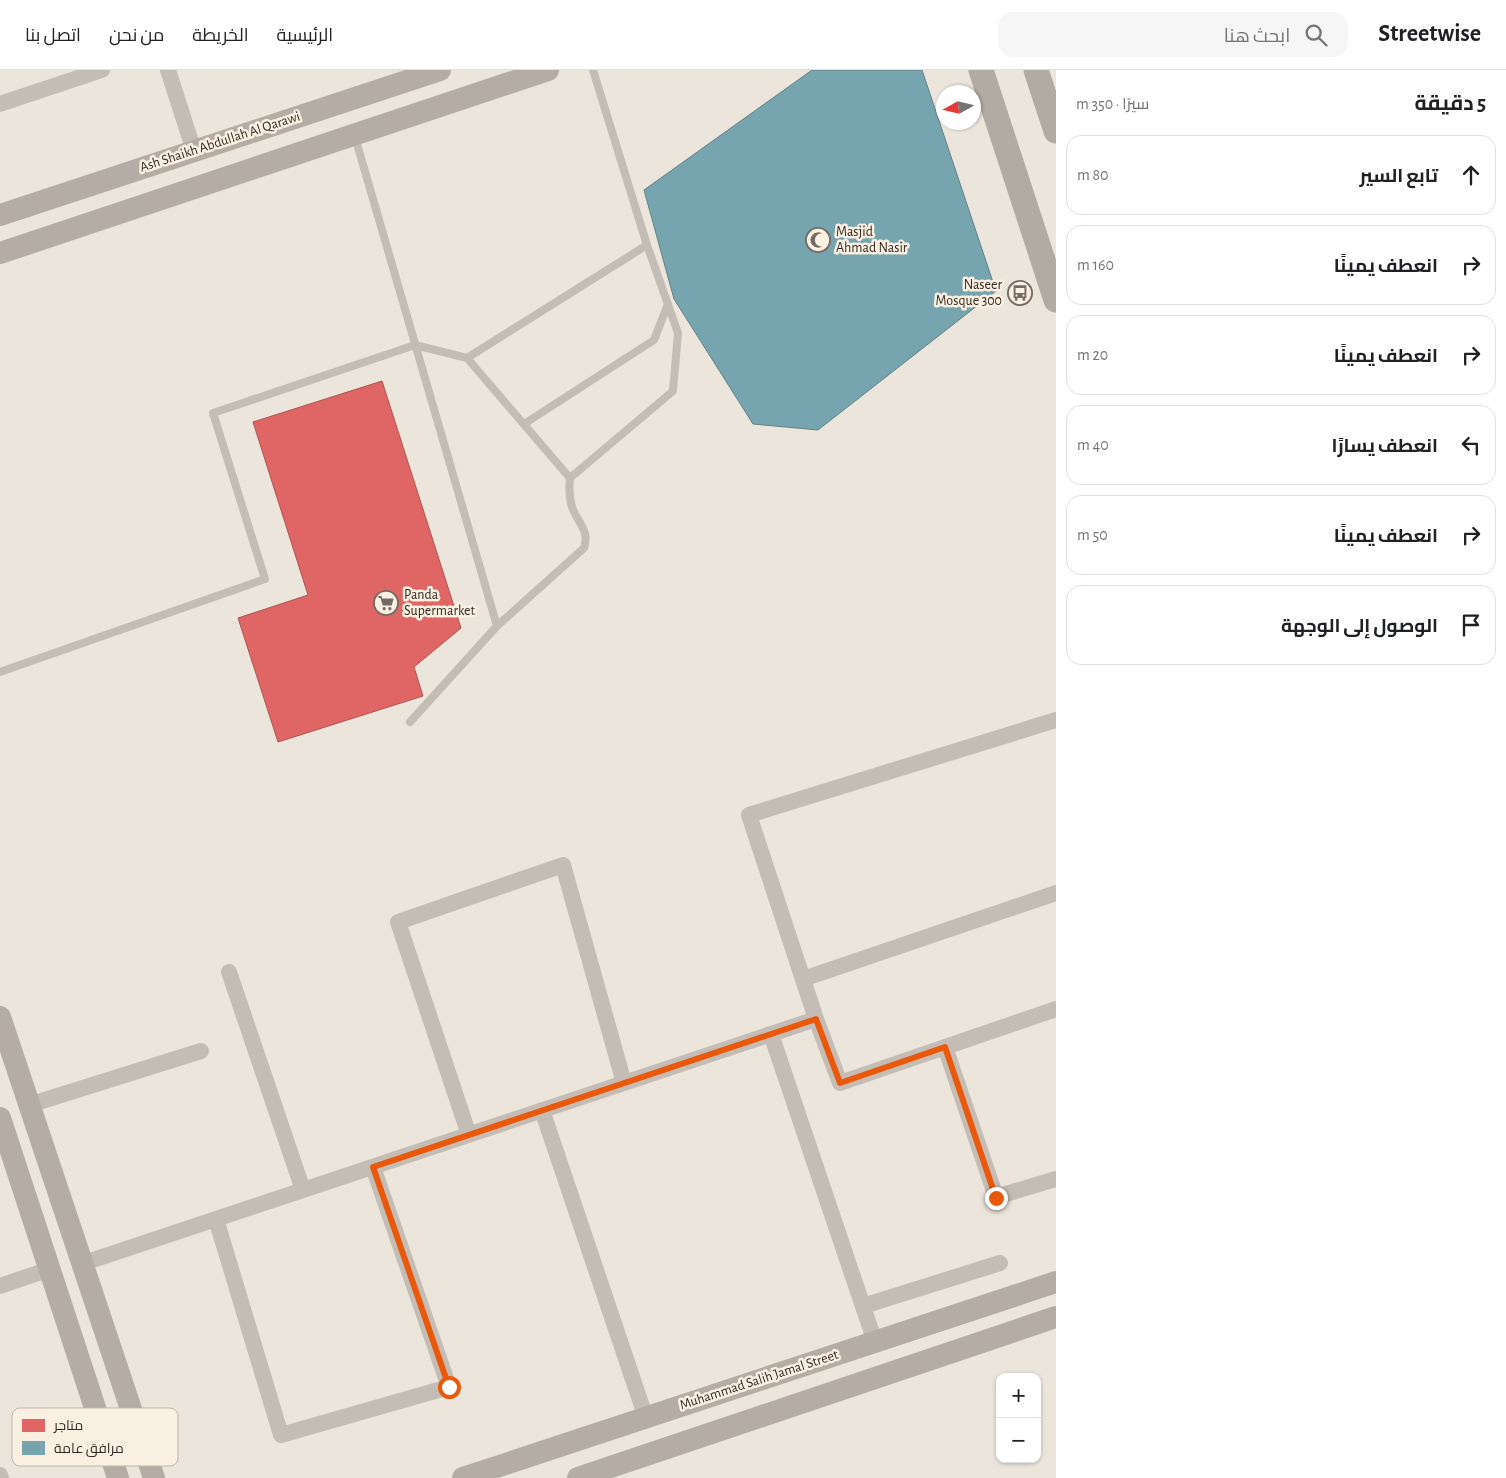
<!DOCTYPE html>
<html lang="ar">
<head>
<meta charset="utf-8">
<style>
  :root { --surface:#fff; --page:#f6f6f6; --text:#202124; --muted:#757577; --line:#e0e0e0 }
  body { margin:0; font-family:"Alegreya Sans",Cairo,sans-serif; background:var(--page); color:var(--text); direction:rtl }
  .controls { position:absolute; right:15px; bottom:15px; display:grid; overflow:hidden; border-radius:10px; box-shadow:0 1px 4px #0004 }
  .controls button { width:45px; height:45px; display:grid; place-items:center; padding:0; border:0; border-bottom:1px solid var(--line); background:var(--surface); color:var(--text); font:25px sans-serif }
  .compass { position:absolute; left:936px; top:15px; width:45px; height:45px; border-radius:50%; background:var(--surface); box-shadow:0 1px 4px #0004; rotate:262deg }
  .stop { position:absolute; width:15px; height:15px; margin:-11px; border:4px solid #ea580c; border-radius:50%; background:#fff }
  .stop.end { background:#ea580c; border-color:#fff; box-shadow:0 1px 5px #0008 }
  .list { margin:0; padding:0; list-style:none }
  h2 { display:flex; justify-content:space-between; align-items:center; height:65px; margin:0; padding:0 20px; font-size:21px }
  h2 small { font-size:16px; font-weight:400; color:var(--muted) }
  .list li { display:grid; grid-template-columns:32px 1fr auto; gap:15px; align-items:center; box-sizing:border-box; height:80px; margin:0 10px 10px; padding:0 10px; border:1px solid var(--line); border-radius:15px }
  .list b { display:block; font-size:19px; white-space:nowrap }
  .list em { font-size:16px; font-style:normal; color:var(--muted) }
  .icon { flex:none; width:28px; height:28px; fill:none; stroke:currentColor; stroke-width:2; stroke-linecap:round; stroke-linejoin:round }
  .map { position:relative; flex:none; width:1056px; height:1408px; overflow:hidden; direction:ltr }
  header { display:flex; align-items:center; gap:30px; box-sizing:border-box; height:70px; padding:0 25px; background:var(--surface); border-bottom:1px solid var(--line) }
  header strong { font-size:24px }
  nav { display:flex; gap:28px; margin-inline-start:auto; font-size:18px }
  .search { width:350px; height:45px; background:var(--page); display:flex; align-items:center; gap:12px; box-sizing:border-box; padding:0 18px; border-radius:15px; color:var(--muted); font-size:19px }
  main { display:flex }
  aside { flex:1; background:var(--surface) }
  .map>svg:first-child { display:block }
  .shops { fill:#e06666; stroke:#ac5452 }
  .public { fill:#76a5af; stroke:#628085 }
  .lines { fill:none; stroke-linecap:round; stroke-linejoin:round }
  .path { stroke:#bcb5ae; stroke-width:3; stroke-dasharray:2.5 2.5; stroke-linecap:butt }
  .lane { stroke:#c4bdb5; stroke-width:8 }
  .street { stroke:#c4bdb5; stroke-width:16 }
  .secondary { stroke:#b5ada5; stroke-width:22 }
  .primary { stroke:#b2aba4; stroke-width:25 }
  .route { stroke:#ea580c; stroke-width:6 }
  .labels { text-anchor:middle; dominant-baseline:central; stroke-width:5; stroke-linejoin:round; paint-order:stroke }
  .street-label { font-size:14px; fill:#342a24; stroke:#faf0e2 }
  .poi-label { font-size:14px; fill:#342a24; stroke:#faf0e2; text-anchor:start }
  .key { fill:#faf0e2; stroke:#bfb5a9; stroke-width:1 }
  .key-label { font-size:14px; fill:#342a24 }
</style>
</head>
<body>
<header>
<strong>Streetwise</strong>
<div class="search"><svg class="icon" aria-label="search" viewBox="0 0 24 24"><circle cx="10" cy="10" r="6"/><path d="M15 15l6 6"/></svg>ابحث هنا</div>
<nav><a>الرئيسية</a><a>الخريطة</a><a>من نحن</a><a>اتصل بنا</a></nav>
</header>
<main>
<aside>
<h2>5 دقيقة<small>سيرًا · 350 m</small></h2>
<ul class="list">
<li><svg class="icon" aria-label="ahead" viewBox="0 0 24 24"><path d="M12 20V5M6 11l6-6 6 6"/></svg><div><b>تابع السير</b></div><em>80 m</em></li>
<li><svg class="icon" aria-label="right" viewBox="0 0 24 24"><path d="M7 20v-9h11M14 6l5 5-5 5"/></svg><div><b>انعطف يمينًا</b></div><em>160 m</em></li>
<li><svg class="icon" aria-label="right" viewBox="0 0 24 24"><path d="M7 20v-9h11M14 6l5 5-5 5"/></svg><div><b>انعطف يمينًا</b></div><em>20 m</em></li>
<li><svg class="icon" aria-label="left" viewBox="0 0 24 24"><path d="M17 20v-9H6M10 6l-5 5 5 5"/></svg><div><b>انعطف يسارًا</b></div><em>40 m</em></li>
<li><svg class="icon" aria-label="right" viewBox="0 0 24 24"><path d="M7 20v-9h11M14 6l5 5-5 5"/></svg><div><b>انعطف يمينًا</b></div><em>50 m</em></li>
<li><svg class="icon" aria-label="arrive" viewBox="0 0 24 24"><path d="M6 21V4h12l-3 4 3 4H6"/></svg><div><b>الوصول إلى الوجهة</b></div></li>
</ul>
</aside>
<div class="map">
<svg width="1056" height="1408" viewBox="0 0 1056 1408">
  <rect width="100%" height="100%" fill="#ece5db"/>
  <path class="shops" d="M382,311l79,247 -47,39 9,29 -145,46 -40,-124 70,-23 -55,-173z"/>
  <path class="public" d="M812,0h110l74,221 -178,139 -65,-6 -79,-125 -30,-109z"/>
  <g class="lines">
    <path class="path" d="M1020,223l11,-3"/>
    <path class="lane" d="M355,67l142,489 -87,96
      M467,288l103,120 103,-87 5,-58 -31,-88
      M524,354l130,-84 14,-36
      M497,556l87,-78c6,-18 -7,-26 -12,-41 -3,-10 -3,-19 -2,-29
      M0,602l265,-93 -52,-166 202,-68 52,13 180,-113 -54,-175"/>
    <path class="street" d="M168,0l26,81
      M0,34l102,-34
      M1056,650l-307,95 67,204 24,64 216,-74
      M229,902l74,218
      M803,909l253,-86
      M771,964l104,308
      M945,977l51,150 60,-18
      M29,1035l172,-54
      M542,1040l104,308
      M469,1065l-71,-213 165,-57 61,218
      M216,1149l65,216 168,-48 -76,-220
      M81,1194l735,-245
      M0,1216l50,-17
      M863,1236l137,-43
      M0,1405l1,3"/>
    <path class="secondary" d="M0,145l440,-145
      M0,183l548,-183
      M0,947l154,461
      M0,1048l118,360
      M463,1408l593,-196
      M578,1408l478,-161"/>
    <path class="primary" d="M981,0l75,230
      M1036,0l20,61"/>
  </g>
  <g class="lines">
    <path class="route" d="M449,1317l-76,-220 443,-148 24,64 105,-36 51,151"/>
  </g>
  <defs>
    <symbol id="mosque-ring" viewBox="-11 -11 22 22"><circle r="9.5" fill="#faf0e2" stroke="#746b64" stroke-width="1.5"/><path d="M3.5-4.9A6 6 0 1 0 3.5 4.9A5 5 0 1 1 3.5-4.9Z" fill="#746b64"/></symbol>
    <symbol id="bus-ring" viewBox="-11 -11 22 22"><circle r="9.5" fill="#faf0e2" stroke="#746b64" stroke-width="1.5"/><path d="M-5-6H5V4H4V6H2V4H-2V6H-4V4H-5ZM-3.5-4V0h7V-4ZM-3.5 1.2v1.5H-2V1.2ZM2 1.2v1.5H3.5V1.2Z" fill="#746b64"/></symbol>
    <symbol id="supermarket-ring" viewBox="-11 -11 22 22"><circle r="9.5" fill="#faf0e2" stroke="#746b64" stroke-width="1.5"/><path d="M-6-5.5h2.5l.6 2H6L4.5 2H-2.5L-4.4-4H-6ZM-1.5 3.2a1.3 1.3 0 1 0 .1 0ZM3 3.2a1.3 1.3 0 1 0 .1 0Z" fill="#746b64"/></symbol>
  </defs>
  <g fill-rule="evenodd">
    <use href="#mosque-ring" x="804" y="156" width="28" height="28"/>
    <use href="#bus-ring" x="1006" y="209" width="28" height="28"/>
    <use href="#supermarket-ring" x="372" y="519" width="28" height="28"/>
  </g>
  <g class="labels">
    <g class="street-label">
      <text transform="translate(220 72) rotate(-18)">Ash Shaikh Abdullah Al Qarawi</text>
      <text transform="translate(759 1310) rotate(-18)">Muhammad Salih Jamal Street</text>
    </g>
    <g class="poi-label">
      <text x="836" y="162">Masjid<tspan x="836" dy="16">Ahmad Nasir</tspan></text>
      <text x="1002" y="215" text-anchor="end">Naseer<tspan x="1002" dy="16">Mosque 300</tspan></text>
      <text x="404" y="525">Panda<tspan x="404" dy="16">Supermarket</tspan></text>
    </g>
  </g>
  <rect x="12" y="1338" width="166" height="58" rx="8" class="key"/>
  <rect x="22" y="1349" width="23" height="13" fill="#e06666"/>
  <rect x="22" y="1371" width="23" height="14" fill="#76a5af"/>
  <g class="key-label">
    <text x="54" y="1360">متاجر</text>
    <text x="54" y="1383">مرافق عامة</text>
  </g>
</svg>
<div class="controls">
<button>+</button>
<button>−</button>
</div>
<svg class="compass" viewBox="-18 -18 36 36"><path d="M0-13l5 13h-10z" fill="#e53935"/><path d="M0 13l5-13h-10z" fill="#757577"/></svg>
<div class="stop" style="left:449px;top:1317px"></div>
<div class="stop end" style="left:996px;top:1128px"></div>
</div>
</main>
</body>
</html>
